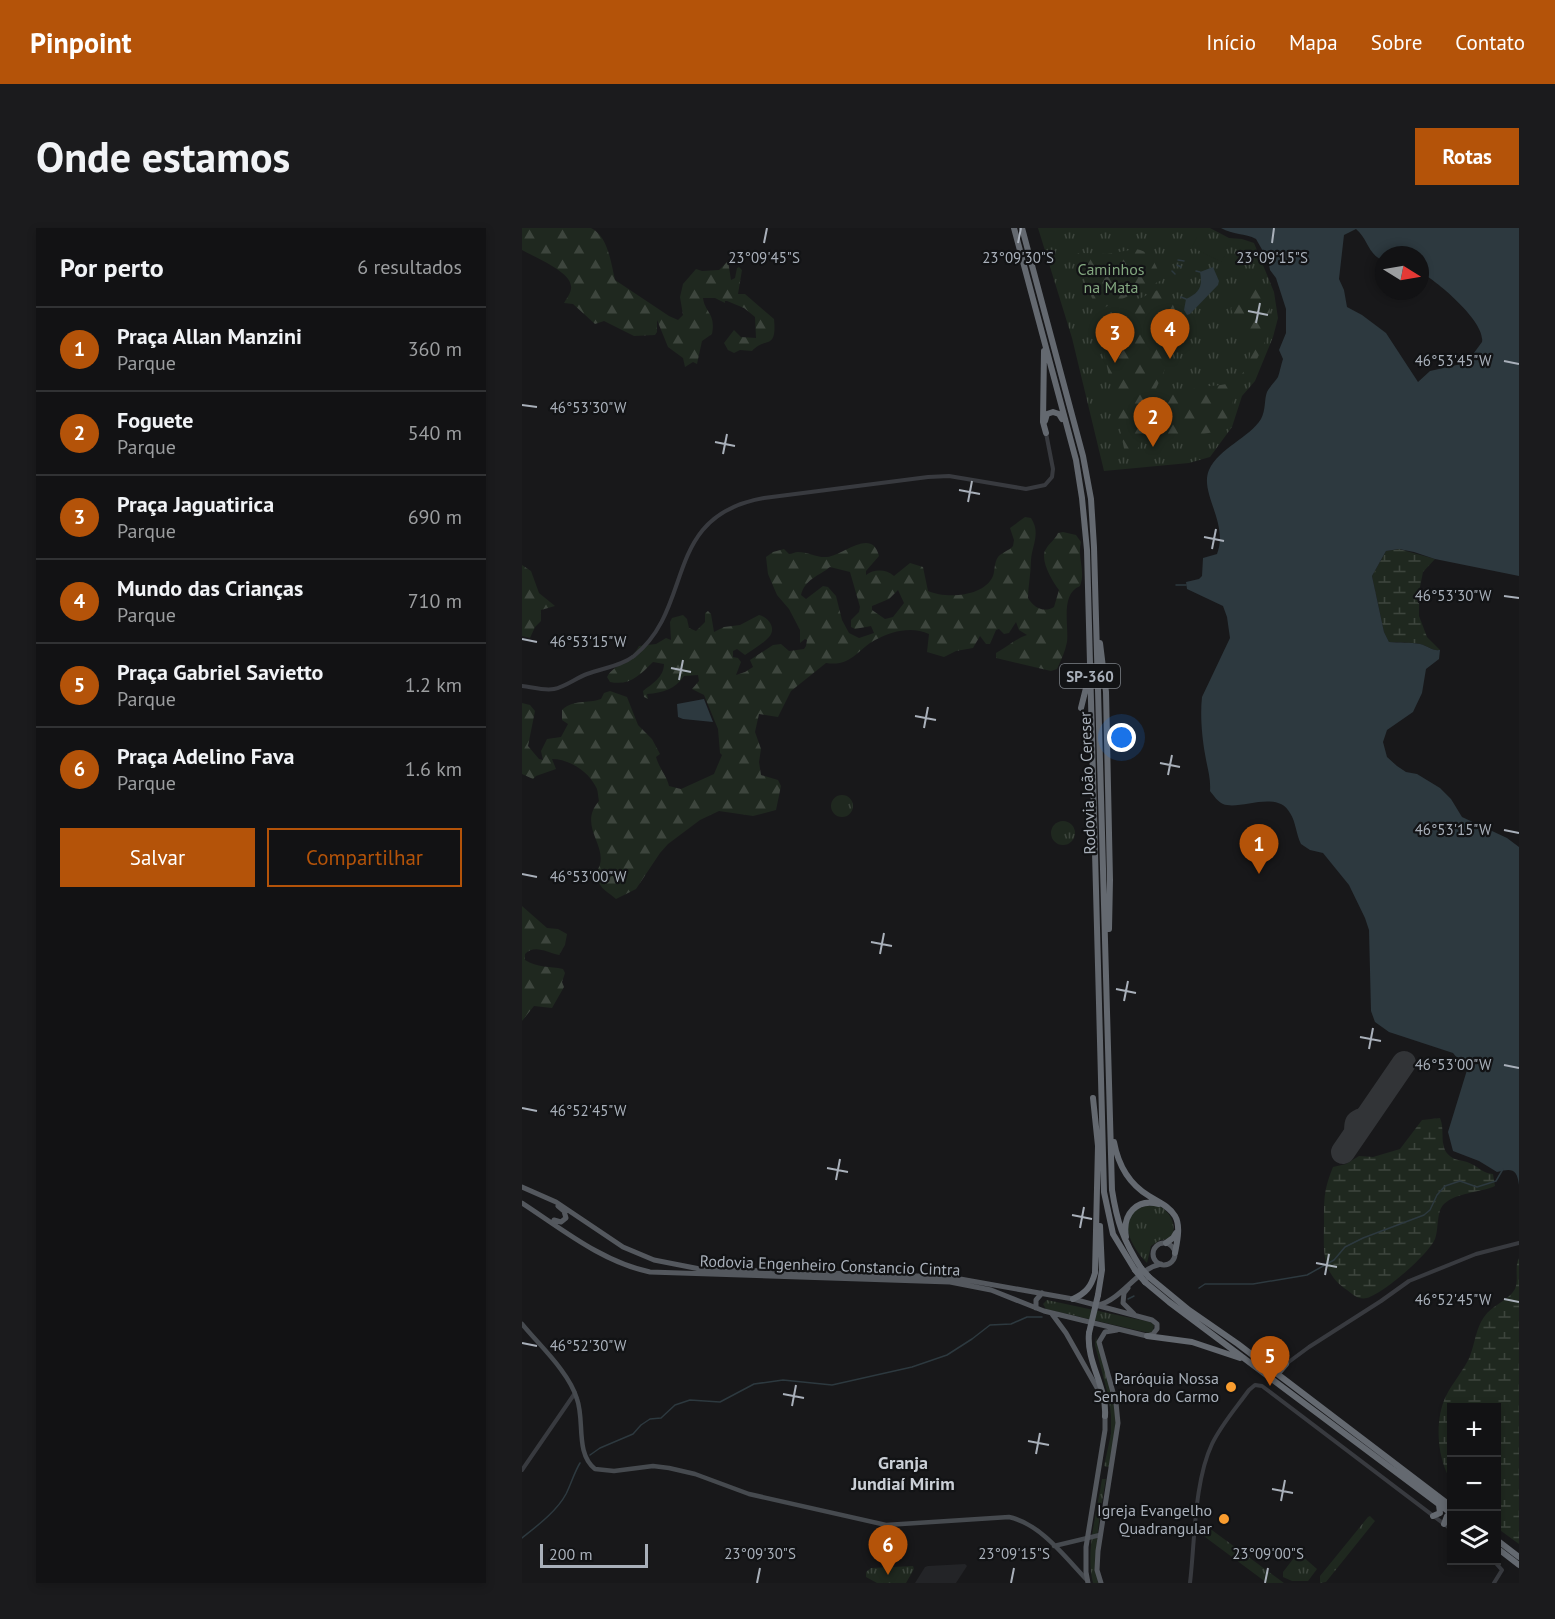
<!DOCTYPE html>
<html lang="pt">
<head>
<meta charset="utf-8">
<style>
  :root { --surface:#121214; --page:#1b1b1d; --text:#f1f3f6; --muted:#9c9ea0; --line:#313234; --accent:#b45309 }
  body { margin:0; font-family:"PT Sans",sans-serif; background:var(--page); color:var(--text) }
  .controls { position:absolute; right:18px; bottom:18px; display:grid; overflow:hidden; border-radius:0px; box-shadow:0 3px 9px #0003 }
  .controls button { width:54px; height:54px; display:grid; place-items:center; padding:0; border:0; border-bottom:2px solid var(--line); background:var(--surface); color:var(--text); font:30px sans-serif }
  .compass { position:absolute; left:853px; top:18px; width:54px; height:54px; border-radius:50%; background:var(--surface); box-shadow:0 3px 9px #0003; rotate:101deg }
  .scale { position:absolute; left:18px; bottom:15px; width:108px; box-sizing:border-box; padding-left:6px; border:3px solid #a9b0ba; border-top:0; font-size:16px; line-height:21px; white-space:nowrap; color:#a9b0ba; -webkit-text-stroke:4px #121315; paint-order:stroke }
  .you { position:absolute; left:600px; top:510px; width:21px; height:21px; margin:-15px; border:4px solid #fff; border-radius:50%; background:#1a73e8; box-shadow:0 0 0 9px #1a73e833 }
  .badge { display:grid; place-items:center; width:39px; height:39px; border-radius:50%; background:var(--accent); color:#fff; font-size:20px; font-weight:700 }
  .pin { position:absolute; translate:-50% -50px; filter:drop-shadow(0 2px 3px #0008) }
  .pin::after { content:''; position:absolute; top:32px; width:21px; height:18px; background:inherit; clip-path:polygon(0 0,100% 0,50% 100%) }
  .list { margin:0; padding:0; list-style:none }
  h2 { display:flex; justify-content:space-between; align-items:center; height:78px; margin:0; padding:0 24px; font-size:26px }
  h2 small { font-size:20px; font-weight:400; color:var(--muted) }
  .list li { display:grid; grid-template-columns:39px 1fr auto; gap:18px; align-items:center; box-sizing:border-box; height:84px; padding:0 24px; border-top:2px solid var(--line) }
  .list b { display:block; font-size:22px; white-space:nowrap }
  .list p { margin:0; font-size:20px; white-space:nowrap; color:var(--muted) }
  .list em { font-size:20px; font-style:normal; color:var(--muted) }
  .actions { display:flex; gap:12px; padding:18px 24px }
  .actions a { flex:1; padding:14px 0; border:2px solid var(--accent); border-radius:0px; text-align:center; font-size:21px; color:var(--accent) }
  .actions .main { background:var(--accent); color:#fff }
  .icon { flex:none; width:33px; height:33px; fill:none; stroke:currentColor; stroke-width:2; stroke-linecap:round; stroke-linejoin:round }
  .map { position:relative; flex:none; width:997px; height:1355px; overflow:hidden; border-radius:0px }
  header { display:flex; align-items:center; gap:36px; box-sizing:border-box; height:84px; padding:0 30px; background:var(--accent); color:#fff }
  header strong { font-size:28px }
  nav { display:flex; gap:33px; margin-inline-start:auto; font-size:21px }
  .intro { display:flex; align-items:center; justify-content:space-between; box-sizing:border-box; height:144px; padding:0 36px }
  h1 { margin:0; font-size:42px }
  .button { padding:15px 27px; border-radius:0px; background:var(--accent); color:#fff; font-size:21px; font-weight:700 }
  main { display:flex; gap:36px; padding:0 36px }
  aside { flex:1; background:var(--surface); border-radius:0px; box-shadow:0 3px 9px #0003 }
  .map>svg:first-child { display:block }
  .built { fill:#232427 }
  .grass { fill:url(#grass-tufts) }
  .forest { fill:url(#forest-firs); fill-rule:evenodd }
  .wetland { fill:url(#wetland-marsh) }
  .garden { fill:#1f281f }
  .water { fill:#2d393f; fill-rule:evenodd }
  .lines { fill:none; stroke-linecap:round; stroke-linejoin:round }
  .stream { stroke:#2d393f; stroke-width:1.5 }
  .taxiway { stroke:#323437; stroke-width:9 }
  .runway { stroke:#323437; stroke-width:24 }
  .tertiary { stroke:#383a3f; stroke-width:4 }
  .secondary { stroke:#464a4f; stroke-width:4.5 }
  .primary { stroke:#54585e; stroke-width:5 }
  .motorway { stroke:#646970; stroke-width:6 }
  .motorway-bridge { stroke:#646970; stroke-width:6 }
  .ticks { fill:none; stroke:#a9b0ba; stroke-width:2 }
  .poi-dot { fill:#fa9d2f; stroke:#121315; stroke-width:2 }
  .labels { text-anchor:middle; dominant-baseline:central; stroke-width:4.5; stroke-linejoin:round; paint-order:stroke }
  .shield { fill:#121315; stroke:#7c8188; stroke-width:1.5 }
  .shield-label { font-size:15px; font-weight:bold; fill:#a9b0ba }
  .park-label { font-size:16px; fill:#82a67f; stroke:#121315 }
  .street-label { font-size:16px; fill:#a9b0ba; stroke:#121315 }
  .poi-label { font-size:16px; fill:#a9b0ba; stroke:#121315; text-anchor:end }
  .neighbourhood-label { font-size:18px; font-weight:bold; fill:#cacfd6; stroke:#121315 }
  .ticks-label { font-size:15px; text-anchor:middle; fill:#a9b0ba; stroke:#121315; stroke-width:4.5; stroke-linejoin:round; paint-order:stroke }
</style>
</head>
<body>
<header>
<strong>Pinpoint</strong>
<nav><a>Início</a><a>Mapa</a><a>Sobre</a><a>Contato</a></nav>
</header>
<div class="intro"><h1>Onde estamos</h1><a class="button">Rotas</a></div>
<main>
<aside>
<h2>Por perto<small>6 resultados</small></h2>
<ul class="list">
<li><span class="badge">1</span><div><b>Praça Allan Manzini</b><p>Parque</p></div><em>360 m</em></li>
<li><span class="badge">2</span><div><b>Foguete</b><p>Parque</p></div><em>540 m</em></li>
<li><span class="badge">3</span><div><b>Praça Jaguatirica</b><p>Parque</p></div><em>690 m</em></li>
<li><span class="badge">4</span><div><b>Mundo das Crianças</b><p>Parque</p></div><em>710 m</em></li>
<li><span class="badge">5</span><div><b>Praça Gabriel Savietto</b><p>Parque</p></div><em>1.2 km</em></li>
<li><span class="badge">6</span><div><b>Praça Adelino Fava</b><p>Parque</p></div><em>1.6 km</em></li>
</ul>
<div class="actions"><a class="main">Salvar</a><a>Compartilhar</a></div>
</aside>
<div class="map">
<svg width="997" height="1355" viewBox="0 0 997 1355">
  <defs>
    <pattern id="grass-tufts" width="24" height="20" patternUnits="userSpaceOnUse" patternTransform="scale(1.5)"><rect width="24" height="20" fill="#1f281f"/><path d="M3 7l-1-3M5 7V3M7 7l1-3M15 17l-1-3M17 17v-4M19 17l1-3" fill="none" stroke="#3d453d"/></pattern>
    <pattern id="forest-firs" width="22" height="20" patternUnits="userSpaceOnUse" patternTransform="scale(1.5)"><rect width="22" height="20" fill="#1f281f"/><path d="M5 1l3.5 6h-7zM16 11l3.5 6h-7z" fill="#3d453d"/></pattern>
    <pattern id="wetland-marsh" width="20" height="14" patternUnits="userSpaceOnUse" patternTransform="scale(1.5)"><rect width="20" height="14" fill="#1f281f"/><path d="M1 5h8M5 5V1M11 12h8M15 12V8" fill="none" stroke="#3d453d"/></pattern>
  </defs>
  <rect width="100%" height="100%" fill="#18181a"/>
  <path class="built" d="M443,1336l2,2 -11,17h-41l10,-16 3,-1z"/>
  <path class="grass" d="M516,0h172l19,10 13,1 12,4 20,49 4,26 -5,19 -18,44 -13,15 -10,31 -22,30 -21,6 -85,8 -32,-133z
    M309 578a11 11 0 1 1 22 0a11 11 0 1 1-22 0Z
    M529 605a12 12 0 1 1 24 0a12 12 0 1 1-24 0Z
    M623,978c6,0 11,-1 16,1 11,7 17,21 9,32l-10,1 -9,6 -4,17c-16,-16 -33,-47 -2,-57z
    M525,1072l103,22 4,3 -1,6 -4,2 -103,-24 -3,-5z
    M574,1108c5,29 21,58 20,87 0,14 -4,28 -6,42l-2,2 -4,-1 7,-32v-18l-2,-17 -14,-54z
    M580,1251h4c-6,35 -13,69 -8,104h-5c-8,-32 4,-71 9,-104z
    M848,1288l5,5 -49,61 -6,1v-7l48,-59z
    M683,1297l79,58h-17l-66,-49z
    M775,1326l4,1 16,14 -9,12h-16l-9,-4v-5z
    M391,1338l1,3 -8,14h-29l-11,-6v-5l5,-4z"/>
  <path class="forest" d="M0,0h69c17,8 20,35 24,52l54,36 9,4 5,-5 -3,-18 3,-13 13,-15 6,2 17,-1 9,-9 3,19 4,-2 2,-10 2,-1 3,3 -4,24h7l29,25c3,32 -9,17 -22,32l-12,-1 -6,3 -6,-3 -4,-7 10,-13 7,7 15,1 -1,-21 -11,-9 -17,-7h-2v2l-10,-5h-12c2,15 13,15 9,36l-10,7 -5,23 -4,-2 -8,5 -2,-9 -15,-11 -11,-27v12l-2,3 -21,1 -30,-15 -9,3 -22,-20 -9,-1c3,-5 8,-11 7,-17 -1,-15 -37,-29 -49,-36z
    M614,21c16,2 20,17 26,31l-65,31 -21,-54 2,-4 29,1z
    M735,42l13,36 -1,27 -17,37 -17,23 -8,28 -9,9 -9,3 -43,8c-9,-11 -9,-26 -10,-40l6,-6c14,1 27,-6 41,-8 10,-2 23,-1 32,-6 9,-6 17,-23 15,-34 -1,-9 -14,-28 -19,-38l4,-9 -1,-3z
    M644,58l15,40 -3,12 -9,11 -3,18 -17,37 6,25 -2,5 -10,3c-3,12 -7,15 -18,16l-28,-134z
    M503,289l6,1c10,15 1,27 0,42 0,13 -3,26 -3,38 6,10 16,15 26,9l5,-17c-7,-9 -20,-31 -13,-41 3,-6 9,-9 12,-16l5,-1 13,3 5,7c-4,16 5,29 -1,44 -20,8 -11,39 -13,56 -2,10 -6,18 -10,27l-6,2 -55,-13v-5c11,-6 19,-14 31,-18l-8,-5 -3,-8 -7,11 -5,1 -5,-5 -3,1 -6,14h-4l-6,-8 -7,12 -17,3 -12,6 -17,-5 2,-18c-17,-8 -37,-3 -54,6 -18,10 -24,27 -49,23l-35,28 -13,26 -19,-3 -4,18 6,17 -2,13 2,13 17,5 3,6 -5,24 -23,6 -34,-5 -19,9 -32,24 -8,9 -24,36 -20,10c-13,-11 -17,-10 -21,-30l2,2c15,-23 -21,-44 2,-70 -1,-5 -1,-11 -3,-14 -8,-16 -27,-28 -44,-28l4,10 -20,7 -3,3 -11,-5v-71l8,2 5,6 -7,35 11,13 4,1 -2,-9 6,-12 14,-2 7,-13 -6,-4v-10c12,-11 25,-6 39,-11l3,-6 6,-2 17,6 11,28 14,14 8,15 -4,3c3,11 11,19 13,29l12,3 33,-15 8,-19 -2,-2 -2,-24 -14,-34 -12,-6 7,-8 -1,-6 -14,1c-9,13 -21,17 -37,18l1,5 -4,-2 -1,-6c9,-7 21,-14 21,-27l-11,-2c-13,13 -23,24 -43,20l-3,-5c8,-14 23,-14 32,-31l17,-2 10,-6 5,2 -1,-18 2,-4 11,-3 4,4 2,9 7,3 9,-9v-9l3,-2 3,3 3,18 10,-5 16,-2 19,-10c9,2 18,13 10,22 -6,7 -17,13 -24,18l-8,-6 -4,2v6l5,1 3,4 -5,13 9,-3 8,-5 -3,-7 23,-15 8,-1 8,7 15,-2 2,-3 1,-6 -2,-1 -5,4v-13l-11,-21 -12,-14 -9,-21 -2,-17 7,-5 11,-3 5,5c3,0 6,-2 9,-2 10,0 19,6 29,5 17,-2 45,-30 52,-1l-13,15v4c8,-6 20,-6 28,1l16,-13 13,4 5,24c18,8 56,6 65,-15 2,-6 1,-13 5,-19 4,-5 11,-6 15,-11l1,-6 -4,-12zM308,339l20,5 10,35 -1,5 -8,8v7l4,2 16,-3 3,7 -15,5 -10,-5 -7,-13 -6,-24 -8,-9 -5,-1 -17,13 -5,-4c4,-16 18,-19 29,-28zM376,362l6,13 -11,14 -8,2 -13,-9v-4l17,-7z
    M0,337l9,6 8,22 16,13 -14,4v11l-6,6 -5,11 -8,-2z
    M0,678l25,22 11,1 9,5 -2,11 -6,10c-12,-3 -25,-11 -34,-1v6c12,8 25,6 38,9l2,4 -3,9 2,5 -12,21 -18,-2 -12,15z"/>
  <path class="wetland" d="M877,321l36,10 -12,13 -4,20v24l8,21 13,13c-8,1 -12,-4 -20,-6 -10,-2 -21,-1 -31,-2l-5,-10 -12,-56 14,-25z
    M918,890c6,14 -3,31 13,40 5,3 9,2 14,4 10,3 16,12 26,12l2,12c-15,7 -38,6 -51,18 -8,8 -5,25 -9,35 -7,16 -51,54 -68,59 -8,2 -14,-3 -20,-8 -27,-18 -23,-41 -23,-69 0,-23 0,-32 9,-54l13,-3 13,-8 14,1 27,-8 22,-29z
    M997,1030v286l-22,-16v-120h-45l-1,73c-14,-23 -17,-60 -5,-85 7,-14 18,-26 24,-40 5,-13 6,-28 14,-39 8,-12 24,-16 31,-28 4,-9 -1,-22 4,-31z"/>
  <path class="garden" d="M675,9l30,15 -6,10 -29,-15z"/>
  <path class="water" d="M699,0h298v348l-84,-17 -21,-7 -15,-3 -13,2 -14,25 12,56 5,10c10,1 21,0 31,2 8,2 12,7 20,6l-1,9 -13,10 -4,24 -9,19 -26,18 -4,12 4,15 10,9 9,6 11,2 23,14 11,11 11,18 45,21 12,9v338c-2,-16 -7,-17 -22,-13l-18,-11 -26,-10 -5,-19 19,-62 -14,-17 -64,-21 -14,-10 -4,-11 -2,-81 -4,-12 -16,-33 -26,-32 -13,-3 -9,-6c-5,-10 -5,-22 -11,-31 -13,-24 -50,-2 -67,-9 -5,-2 -9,-8 -13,-13 1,-13 -3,-24 -5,-37 -3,-17 -5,-39 -3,-57l28,-59 -3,-21 -4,-11 -36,-17 -1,-7 13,-3 3,-3 1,-18 14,-4c12,-31 -18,-61 -8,-84 10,-22 40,-32 52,-51 5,-9 3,-19 6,-27 3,-6 8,-10 11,-15 2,-6 3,-12 5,-18l-4,-9 7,-17v-24l-10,-31 -6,-8 -2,-10 -12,-21c-11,-6 -23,-4 -35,-11zM834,1c12,10 12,25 26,31l2,1v-6h36v17c16,8 66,50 62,70l-14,19 -7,3 -31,7 -12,11 -32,-49 -24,-18 -15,-8 -3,-17 -5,-11 5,-44z
    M691,39l6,14 -1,4 -28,29 -3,1 -3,-5 2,-11c13,-6 17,-12 14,-27z
    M182,471l9,23 -30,-3 -5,-2 -1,-13z"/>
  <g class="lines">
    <path class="stream" d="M656,32l6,1
      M655,37l4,2
      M650,43l3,3
      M674,43l4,1
      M659,69l5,2
      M654,357h10
      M677,1060l6,-4h48l54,-9 27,-15 11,-13 18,-9 61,-23 6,-5 7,-15 8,-9 15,-5 17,6 19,-6 7,-12
      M606,1071l6,-3
      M68,1227l10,-7 33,-14 8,-9 9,-6 11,-1 14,-13 15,-5 30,2 34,-18 29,-4 49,5 80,-18 35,-12 25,-16 18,-14 21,-1 16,-7h15
      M0,1310c15,-12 35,-27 44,-44 5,-10 8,-21 14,-31"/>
    <path class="taxiway" d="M827,915c-1,-26 -2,-27 23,-34"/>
    <path class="runway" d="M821,924l61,-89"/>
    <path class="tertiary" d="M0,458c10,1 22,5 32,3 11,-2 22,-11 33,-15 16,-6 34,-8 47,-18 62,-50 27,-140 130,-158l164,-21 21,-1 77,13 19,-4 7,-8 1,-8 -7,-36
      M764,1136l23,-17 72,-46 28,-20 67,-27 43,-11
      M0,1242l53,-77
      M971,1332l9,10 -8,13
      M668,1355c5,-42 4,-101 22,-139 9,-19 24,-36 37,-54l6,-5 7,1 190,144"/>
    <path class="secondary" d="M0,1096c18,22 47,48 55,75 8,22 -2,54 18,70l19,2 39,-5 16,2 26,6 54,20 137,31 123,-8c32,7 56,40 78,63
      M532,1318l46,-11"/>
    <path class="primary" d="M0,959l34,15 67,45 31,13 46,9 249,8 124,22 79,21 5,4v5l-4,5 -6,2 -103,-25 -53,-21 -41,-8 -300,-10c-48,-10 -88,-43 -128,-69
      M32,992l7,2 5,-4 -2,-7 -6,-5
      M631 1026a11 11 0 1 1 22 0a11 11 0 1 1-22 0Z
      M606,1060l-4,5 -1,10 11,11
      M577,1077c24,-7 38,-36 62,-41
      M514,1080v-8l6,-7
      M530,1086l14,19 34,60
      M566,1355l-2,-11v-25l19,-117v-17
      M579,1355l-4,-13 1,-19 20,-128 -2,-20 -17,-61 6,-10 12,-2"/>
    <path class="motorway" d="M492,0l62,232 6,38 5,52 17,642 9,42 22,36
      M500,0l61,228 8,43 3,48 18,643c5,32 11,50 29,78
      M522,123l-1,71 3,11
      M523,193l2,-7 6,-2 6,2 3,5
      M578,415l6,49 4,188 -1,49
      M559,480l6,-24
      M592,914c4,22 15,42 35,54 9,6 20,10 26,20 6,10 2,26 0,37
      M604,1009c-4,-23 11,-39 33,-33
      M644,1015l7,-5 3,-5
      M627,1049l40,33 49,34 214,163
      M623,1054l24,20 283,212
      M576,1067l4,-25 -2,-44
      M551,1071c13,-6 18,-12 22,-26l3,-127 -5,-48
      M567,1105c-3,29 18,54 16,83
      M625,1108l45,6 48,16
      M750,1141l8,2 6,-7
      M911,1288l7,-3 -1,-8
      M922,1296l3,-8h5
      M975,1312l22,17
      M975,1320l22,17"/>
    <path class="motorway-bridge" d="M619,1040l8,9
      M613,1042l10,12
      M567,1105l9,-38"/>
  </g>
  <path class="ticks" d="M242,15l3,-15M496,15l3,-15M750,15l2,-15M726,83l20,4M734,95l4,-20M982,133l15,3M0,177l15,2M193,214l20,4M201,226l4,-20M437,262l21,4M446,274l4,-21M682,309l20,4M690,321l4,-20M982,368l15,2M0,411l15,3M149,440l20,4M157,452l4,-20M393,488l21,4M402,500l4,-21M638,535l20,4M646,547l4,-20M982,602l15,3M0,646l15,3M349,714l21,4M358,726l4,-21M594,761l20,4M602,773l4,-20M838,809l21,4M847,821l4,-21M982,837l15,3M0,880l15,3M305,940l21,4M314,952l4,-21M550,987l20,4M558,1000l4,-21M794,1035l21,4M803,1047l4,-21M982,1071l15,3M0,1115l15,3M261,1166l21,4M270,1178l4,-21M506,1213l21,4M514,1226l4,-21M750,1261l21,4M759,1273l4,-21M235,1355l3,-15M489,1355l3,-15M743,1355l3,-15"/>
  <g class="poi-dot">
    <circle cx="709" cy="1159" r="6"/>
    <circle cx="702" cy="1291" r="6"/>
  </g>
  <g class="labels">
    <rect class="shield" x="538" y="436" width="60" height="24" rx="4.5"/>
    <g class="shield-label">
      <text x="568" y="448">SP-360</text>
    </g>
    <g class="park-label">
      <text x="589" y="41">Caminhos<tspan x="589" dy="18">na Mata</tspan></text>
    </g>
    <g class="street-label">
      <text transform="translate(565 555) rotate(-92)">Rodovia João Cereser</text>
      <text transform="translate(308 1037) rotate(2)">Rodovia Engenheiro Constancio Cintra</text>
    </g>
    <g class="poi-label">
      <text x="697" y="1150">Paróquia Nossa<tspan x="697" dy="18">Senhora do Carmo</tspan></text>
      <text x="690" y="1282">Igreja Evangelho<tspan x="690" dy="18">Quadrangular</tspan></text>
    </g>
    <g class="neighbourhood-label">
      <text x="381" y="1234">Granja<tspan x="381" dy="21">Jundiaí Mirim</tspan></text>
    </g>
  </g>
  <g class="ticks-label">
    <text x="496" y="35">23°09'30"S</text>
    <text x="750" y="35">23°09'15"S</text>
    <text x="242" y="35">23°09'45"S</text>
    <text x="931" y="138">46°53'45"W</text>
    <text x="66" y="185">46°53'30"W</text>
    <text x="931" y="373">46°53'30"W</text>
    <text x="66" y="419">46°53'15"W</text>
    <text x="931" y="607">46°53'15"W</text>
    <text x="66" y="654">46°53'00"W</text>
    <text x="931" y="842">46°53'00"W</text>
    <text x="66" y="888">46°52'45"W</text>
    <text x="931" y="1077">46°52'45"W</text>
    <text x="66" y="1123">46°52'30"W</text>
    <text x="238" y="1331">23°09'30"S</text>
    <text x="492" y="1331">23°09'15"S</text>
    <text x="746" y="1331">23°09'00"S</text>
  </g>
</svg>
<div class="controls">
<button>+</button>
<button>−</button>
<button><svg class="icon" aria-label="layers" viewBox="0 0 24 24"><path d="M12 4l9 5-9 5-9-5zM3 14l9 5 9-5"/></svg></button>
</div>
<svg class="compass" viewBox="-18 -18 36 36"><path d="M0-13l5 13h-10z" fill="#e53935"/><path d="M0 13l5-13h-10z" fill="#9c9ea0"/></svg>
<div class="scale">200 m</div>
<div class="you"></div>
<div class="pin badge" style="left:737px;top:646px">1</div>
<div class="pin badge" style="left:631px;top:219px">2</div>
<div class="pin badge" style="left:593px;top:135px">3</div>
<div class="pin badge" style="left:648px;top:131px">4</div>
<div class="pin badge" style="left:748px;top:1158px">5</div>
<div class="pin badge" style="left:366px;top:1347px">6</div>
</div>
</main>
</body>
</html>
